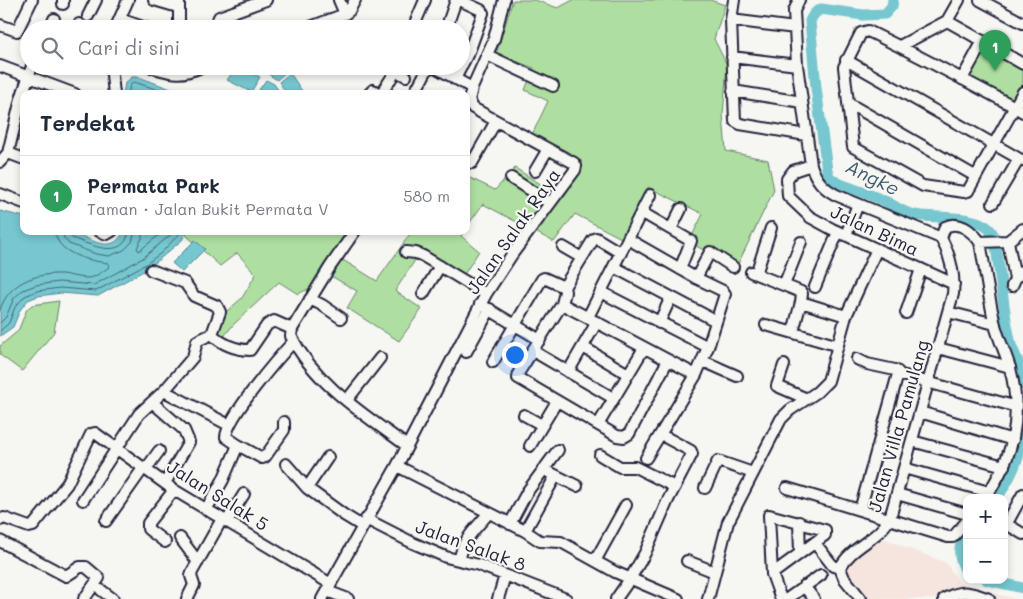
<!DOCTYPE html>
<html lang="id">
<head>
<meta charset="utf-8">
<style>
  :root { --surface:#fff; --page:#f6f6f7; --text:#1f2937; --muted:#747a83; --line:#e0e1e3; --accent:#c8321e }
  body { margin:0; font-family:Mali,sans-serif; background:var(--page); color:var(--text) }
  .controls { position:absolute; right:15px; bottom:15px; display:grid; overflow:hidden; border-radius:10px; box-shadow:0 2px 8px #0003 }
  .controls button { width:45px; height:45px; display:grid; place-items:center; padding:0; border:0; border-bottom:1px solid var(--line); background:var(--surface); color:var(--text); font:25px sans-serif }
  .you { position:absolute; left:514px; top:354px; width:18px; height:18px; margin:-12px; border:4px solid #fff; border-radius:50%; background:#1a73e8; box-shadow:0 0 0 8px #1a73e833 }
  .badge { display:grid; place-items:center; width:32px; height:32px; border-radius:50%; background:var(--accent); color:#fff; font-size:16px; font-weight:700 }
  .pin { position:absolute; translate:-50% -41px; filter:drop-shadow(0 1px 2px #0008) }
  .pin::after { content:''; position:absolute; top:26px; width:18px; height:15px; background:inherit; clip-path:polygon(0 0,100% 0,50% 100%) }
  .list { margin:0; padding:0; list-style:none }
  h2 { display:flex; justify-content:space-between; align-items:center; height:65px; margin:0; padding:0 20px; font-size:21px }
  h2 small { font-size:16px; font-weight:400; color:var(--muted) }
  .list li { display:grid; grid-template-columns:32px 1fr auto; gap:15px; align-items:center; box-sizing:border-box; height:80px; padding:0 20px; border-top:1px solid var(--line) }
  .list b { display:block; font-size:19px; white-space:nowrap }
  .list p { margin:0; font-size:16px; white-space:nowrap; color:var(--muted) }
  .list em { font-size:16px; font-style:normal; color:var(--muted) }
  .icon { flex:none; width:28px; height:28px; fill:none; stroke:currentColor; stroke-width:2; stroke-linecap:round; stroke-linejoin:round }
  .map { position:relative; flex:none; width:1023px; height:599px; overflow:hidden }
  .search { position:absolute; background:var(--surface); box-shadow:0 2px 8px #0003; left:20px; top:20px; width:450px; height:55px; display:flex; align-items:center; gap:12px; box-sizing:border-box; padding:0 18px; border-radius:28px; color:var(--muted); font-size:19px }
  .panel { position:absolute; background:var(--surface); box-shadow:0 2px 8px #0003; left:20px; top:90px; width:450px; height:145px; border-radius:10px }
  .map>svg:first-child { display:block }
  .built { fill:#f6e5de }
  .green { fill:#aedfa0; stroke:#68806e }
  .water { fill:#76c7cf; stroke:#548594 }
  .lines { fill:none; stroke-linecap:round; stroke-linejoin:round }
  .shore { stroke:#446476; stroke-width:1 }
  .river { stroke:#76c7cf; stroke-width:11 }
  .minor-casing { stroke:#22223b; stroke-width:14 }
  .minor { stroke:#f6f6f2; stroke-width:10 }
  .labels { text-anchor:middle; dominant-baseline:central; stroke-width:4.5; stroke-linejoin:round; paint-order:stroke }
  .street-label { font-size:18px; fill:#22223b; stroke:#f6f6f2 }
  .water-label { font-size:19px; font-style:italic; fill:#3f5c6f; stroke:#f6f6f2 }
</style>
</head>
<body>
<div class="map">
<svg width="1023" height="599" viewBox="0 0 1023 599">
  <rect width="100%" height="100%" fill="#f6f6f2"/>
  <filter id="ink" filterUnits="userSpaceOnUse"><feTurbulence type="fractalNoise" baseFrequency=".02" numOctaves="2"/><feDisplacementMap in="SourceGraphic" scale="10" xChannelSelector="R" yChannelSelector="G"/><feConvolveMatrix kernelMatrix="1 2 1 2 8 2 1 2 1" color-interpolation-filters="sRGB"/></filter>
  <g filter="url(#ink)">
    <path class="built" d="M877,536l69,27 13,20 56,16h-156l-17,-22 4,-18z"/>
    <path class="green" d="M513,0h22l23,8 15,-8h137l15,5 -11,34 13,26 -4,50 3,36 42,9 6,30 -38,78 -47,-26 14,-28 -55,-27 -25,52 -48,-25 -21,28 -71,-38 -17,24v-52l29,14 20,-22 48,30 18,-30 -51,-29 18,-38 -23,-11 9,-22 -38,-14z
      M983,41l40,23v28l-8,15 -53,-28z
      M187,231h167l-16,26 39,24 35,-50h52l-3,5 18,15 -18,28 -42,-25 -24,37 27,18 -23,32 -52,-33 10,-17 -33,-19 -8,13 -18,9 -19,-12 -46,43 -16,20 -12,-8 14,-19 23,-20 14,-24 -19,-21 -17,13 -34,-31z
      M59,301l-5,31 -32,39 -22,-16v-9l18,-15 9,-22 5,-4z"/>
    <path class="water" d="M237,66l23,11 -9,15 -24,-12z
      M266,66h20l2,4 -11,10 -15,-10z
      M290,73l14,21h-17l-8,-12z
      M132,77h7l45,17h-61l2,-11z
      M266,80l8,4 7,10h-25z
      M0,211l24,6v14c14,0 29,-1 42,0 20,3 45,28 58,0h63l-5,9 -33,28 -51,28 -37,-3 -23,3 -10,4 -8,10 -7,17 -13,9z
      M195,240l10,9 -23,23 -10,-9z"/>
    <g class="lines">
      <path class="shore" d="M128,94l2,-9 4,-3 37,12
        M62,231l2,7 5,6 27,10 13,2 15,-6 8,-8 3,-11
        M69,231v4l3,3c17,6 52,24 57,-7
        M142,231v7l-5,10 2,3 25,-20
        M0,310c8,-27 35,-37 62,-36 9,1 22,6 31,3 5,-2 12,-7 16,-10l-1,-4c-18,-2 -52,-9 -53,-32
        M0,323l6,-6 8,-19 9,-8 13,-5 23,-3 35,3 49,-27 32,-27
        M0,331l9,-8 6,-16 10,-11 12,-5 23,-3 36,3 50,-27 15,-11 21,-22"/>
      <path class="river" d="M893,0l-1,6 -7,8 -22,1 -42,-6c-6,3 -8,6 -11,12l6,67 11,82 2,7 7,5c16,7 34,12 51,20 8,4 15,10 24,12 22,7 76,-4 84,25l11,81 5,25 10,24 2,16
        M997,498c12,-18 23,-38 25,-59 1,-7 -1,-14 1,-21
        M967,534c-10,12 -9,25 0,38
        M987,580l36,8"/>
      <defs>
        <path id="minor" d="M154,0l24,7
          M339,0l6,14
          M734,0l-3,20 4,101 5,3 66,11
          M799,0l-5,11 3,54 14,100c5,15 12,23 25,30l105,43
          M980,0l43,23
          M63,4v-4
          M88,16l8,-16
          M120,19l29,10
          M731,20l64,8
          M416,21l9,-21
          M947,21l76,43
          M79,24l11,5
          M0,25l17,6 15,-31
          M50,29l4,-10
          M115,29l13,-29
          M179,29v-29
          M217,29v-7l2,-5 47,-17
          M305,29l40,-15 4,-3 6,-11
          M446,29l10,-29
          M900,46l47,-25 12,-21
          M487,55l66,31
          M732,57l65,8
          M846,60l177,101
          M0,66l75,28
          M111,66l3,28
          M147,66c26,7 31,11 57,0
          M433,66l39,22
          M455,79l15,-30 13,-36 -2,-3 -22,-10
          M962,79l21,-38
          M733,91l69,11
          M1023,92l-55,99 -4,1 -41,-6 -70,-39 -9,-80 17,-34 7,-2c50,24 98,50 147,76l8,5
          M369,94l4,-4 7,4
          M381,94l13,-20 4,-2 8,4
          M414,94l15,-28
          M848,103l127,73
          M8,153l16,6
          M0,162l8,-9 13,-54 11,-33
          M472,163l24,-42
          M811,165l-18,6 -6,8 1,17 22,21 22,12 122,55
          M535,171l13,-22
          M511,178l39,25
          M0,194l24,9
          M993,203l26,-44
          M641,212l50,29 -11,28
          M671,229l10,-20
          M99,231l8,3 5,-3
          M355,231l-25,36 -38,62 -1,7c24,48 74,79 116,110
          M846,235l12,-31
          M941,238l4,-11c14,-7 27,4 35,15 5,27 9,57 15,83 4,15 11,29 15,43 13,50 4,88 -25,130
          M628,239l68,39 27,13 2,3 -17,53 -12,28 -50,83
          M1008,241l7,38
          M980,242l28,-1 15,-12
          M563,247l19,11
          M406,252l10,1 7,3 63,38
          M621,253l-25,-15 -3,2 -29,47 1,5 -3,12 -43,68 -1,6 99,58 7,1 5,-3 39,-74
          M614,267l102,54
          M151,270l34,13 9,13 23,10 3,6 -8,22c9,10 24,16 38,16l17,-25 7,-4 18,8
          M751,272l50,20 1,2 -1,8 45,14
          M756,274l15,-46
          M696,278l14,-26 23,15
          M784,285l17,-43
          M1012,286l3,-7 8,-9
          M815,287l23,-55
          M601,292l107,55
          M423,294l17,-28
          M310,299l12,6 19,13
          M480,304l60,36
          M562,304l134,71
          M948,312l47,12
          M906,313l15,-44
          M588,317l62,-122
          M659,323l12,-26
          M766,325l66,19
          M793,332l8,-30
          M583,347l45,27
          M938,348l72,19
          M533,351l80,47
          M466,352l24,-43
          M857,359l10,5 28,6 3,2v2
          M703,361l34,15
          M493,362l49,-83 2,-1 20,9
          M784,365l-7,21 30,13
          M568,372l29,-50
          M164,391l65,34
          M347,400l33,-42
          M152,402l32,28 5,12 -24,41
          M920,412l93,28
          M524,415l18,10
          M284,422v8l-19,27 -3,1 -24,-13 -12,-8c1,-20 53,-80 68,-96
          M598,425l46,-77
          M912,441l92,25
          M530,446l27,-45
          M600,455l20,12h15l40,20
          M286,464l21,24 37,27 18,11
          M397,466l128,65 15,10 21,1 54,30 63,27
          M904,468l85,24
          M146,469l13,-18
          M543,469l34,17
          M307,488l21,-31
          M705,488l13,-27 35,12
          M787,488l161,49h5l14,-16
          M897,494l70,20
          M1023,494l-16,29 1,2 15,9
          M83,500l56,-86 25,-23 29,-34 4,-16 15,-7
          M206,510l17,-30 15,-35
          M860,510l38,-136 119,33
          M366,519l47,24 33,14 33,8 87,34
          M0,520l4,-2 25,9 4,-1 34,-42 24,-50 4,-1 79,57 157,94
          M106,521l38,-54
          M227,521l17,-27
          M799,522l1,31
          M510,524l17,-32 31,-42
          M525,531l29,-52
          M180,538l18,24
          M0,541l66,35 14,-9h6l13,11 -15,21
          M165,542l-17,-13v-6l26,-33
          M815,543l18,23 7,2
          M460,560c1,-19 17,-33 28,-46
          M595,561l31,-56
          M687,561l28,11
          M772,574l53,-39v-5l-56,-15 3,59 9,25
          M804,586l10,13
          M101,590l12,9
          M327,591l21,8
          M187,599l7,-14 -3,-9 1,-4 30,-53
          M322,599l75,-133 89,-172 27,-41 62,-83 1,-4 -2,-3 -94,-51 -7,-4 -4,-8 3,-12 22,-49 10,-39
          M498,599l7,-24
          M616,599l14,-20 15,-26 23,-53 24,-46 -1,-3 -24,-13
          M708,599l20,-77 53,-103 9,-9 27,-18 11,-11 18,-65 31,-67
          M787,599l34,-24
          M861,599l-17,-21 -4,-10c11,-22 38,-28 50,-50l63,-224c2,-19 -3,-39 -12,-56
          M944,599c19,-10 25,-7 45,0"/>
      </defs>
      <use href="#minor" class="minor-casing"/>
      <use href="#minor" class="minor"/>
    </g>
  </g>
  <g class="labels">
    <g class="street-label">
      <text transform="translate(875 230) rotate(25)">Jalan Bima</text>
      <text transform="translate(513 231) rotate(-55)">Jalan Salak Raya</text>
      <text transform="translate(898 426) rotate(-74)">Jalan Villa Pamulang</text>
      <text transform="translate(218 495) rotate(32)">Jalan Salak 5</text>
      <text transform="translate(471 545) rotate(20)">Jalan Salak 8</text>
    </g>
    <g class="water-label">
      <text transform="translate(873 177) rotate(26)">Angke</text>
    </g>
  </g>
</svg>
<div class="controls">
<button>+</button>
<button>−</button>
</div>
<div class="you"></div>
<div class="pin badge" style="left:995px;top:71px;background:#2e9e5b">1</div>
<div class="search"><svg class="icon" aria-label="search" viewBox="0 0 24 24"><circle cx="10" cy="10" r="6"/><path d="M15 15l6 6"/></svg>Cari di sini</div>
<section class="panel">
<h2>Terdekat<small></small></h2>
<ul class="list">
<li><span class="badge" style="background:#2e9e5b">1</span><div><b>Permata Park</b><p>Taman · Jalan Bukit Permata V</p></div><em>580 m</em></li>
</ul>
</section>
</div>
</body>
</html>
